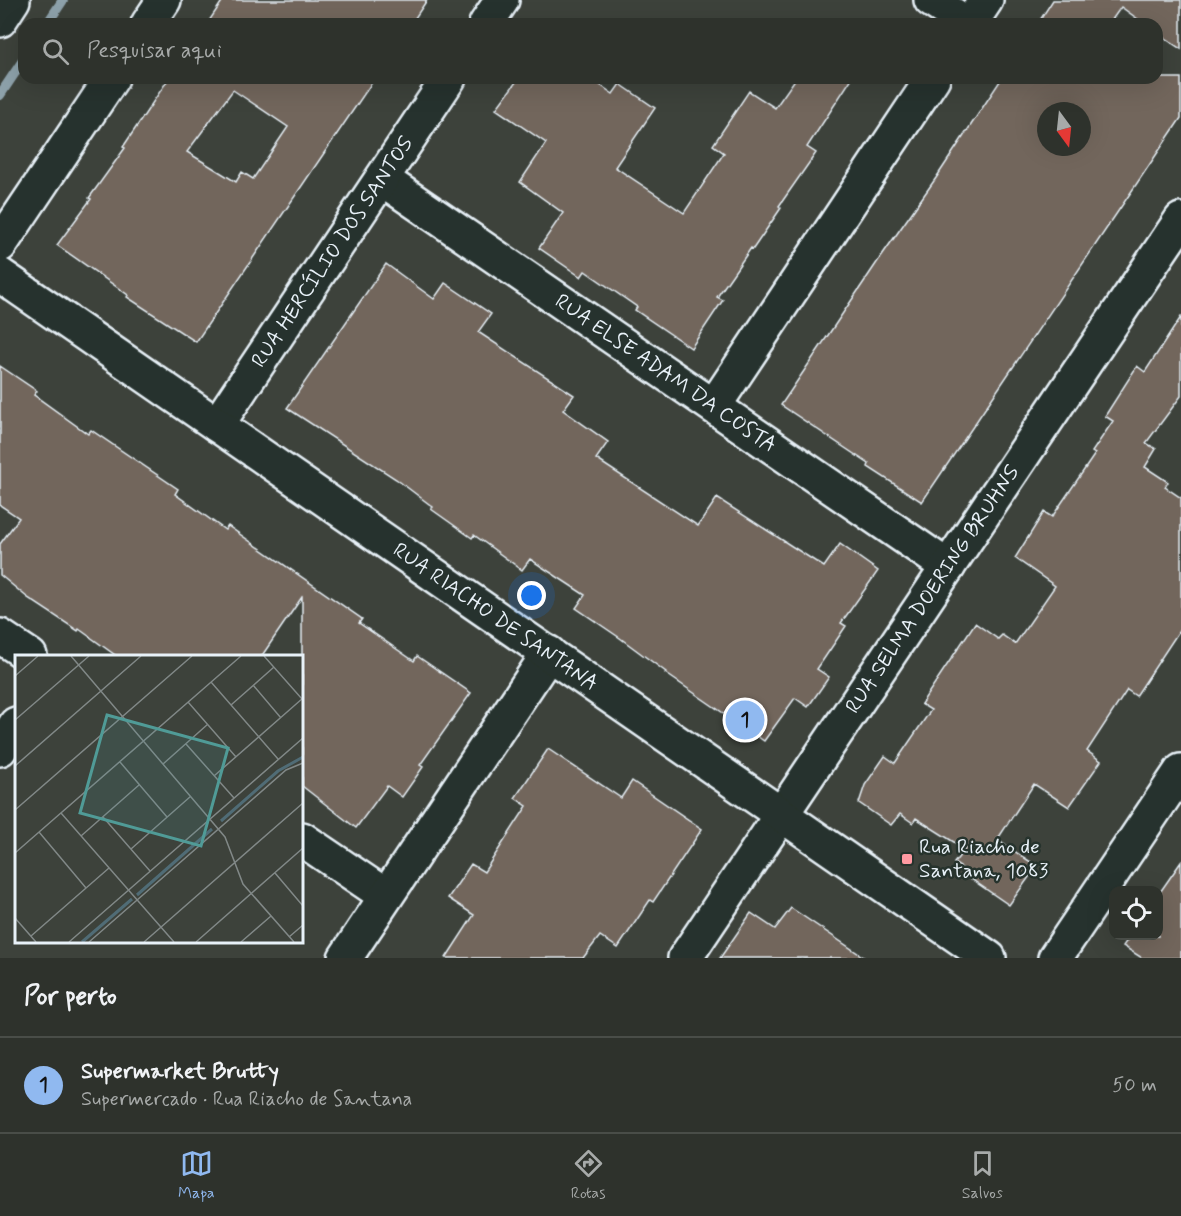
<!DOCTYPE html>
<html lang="pt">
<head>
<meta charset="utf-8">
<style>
  :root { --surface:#2e322c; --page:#363a34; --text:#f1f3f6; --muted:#a7aaa9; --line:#494d48; --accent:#90b9f0 }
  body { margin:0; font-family:Mynerve,sans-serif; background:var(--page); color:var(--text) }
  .controls { position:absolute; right:18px; bottom:18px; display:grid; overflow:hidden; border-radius:12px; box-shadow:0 6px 24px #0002 }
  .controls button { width:54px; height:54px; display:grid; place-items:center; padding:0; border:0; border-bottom:2px solid var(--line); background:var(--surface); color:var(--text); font:30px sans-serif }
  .compass { position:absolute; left:1037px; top:102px; width:54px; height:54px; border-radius:50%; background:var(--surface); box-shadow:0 6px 24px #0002; rotate:165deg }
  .you { position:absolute; left:532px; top:596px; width:21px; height:21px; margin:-15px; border:4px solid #fff; border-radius:50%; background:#1a73e8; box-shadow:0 0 0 9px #1a73e833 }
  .badge { display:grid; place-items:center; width:39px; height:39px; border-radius:50%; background:var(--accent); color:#111; font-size:20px; font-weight:700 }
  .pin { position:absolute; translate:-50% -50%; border:3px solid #fff; box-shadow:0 2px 6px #0006 }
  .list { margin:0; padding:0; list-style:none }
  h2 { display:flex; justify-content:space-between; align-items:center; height:78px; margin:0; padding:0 24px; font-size:26px }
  h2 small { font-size:20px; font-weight:400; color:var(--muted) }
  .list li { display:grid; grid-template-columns:39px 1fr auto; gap:18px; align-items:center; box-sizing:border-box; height:96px; padding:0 24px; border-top:2px solid var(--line) }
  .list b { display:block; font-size:22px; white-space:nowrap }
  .list p { margin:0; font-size:20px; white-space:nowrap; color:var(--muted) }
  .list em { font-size:20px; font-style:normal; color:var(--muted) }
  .icon { flex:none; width:33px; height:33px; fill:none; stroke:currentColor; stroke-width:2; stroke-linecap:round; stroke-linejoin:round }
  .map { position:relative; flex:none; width:1181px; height:958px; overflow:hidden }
  .search { position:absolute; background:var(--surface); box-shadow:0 6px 24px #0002; left:18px; right:18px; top:18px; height:66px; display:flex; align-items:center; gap:15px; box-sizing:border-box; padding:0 21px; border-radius:18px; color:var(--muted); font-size:22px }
  .sheet { height:174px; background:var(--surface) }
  nav { display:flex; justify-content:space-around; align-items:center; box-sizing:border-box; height:84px; border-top:2px solid var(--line); background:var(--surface); font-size:16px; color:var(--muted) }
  nav a { display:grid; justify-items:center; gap:3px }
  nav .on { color:var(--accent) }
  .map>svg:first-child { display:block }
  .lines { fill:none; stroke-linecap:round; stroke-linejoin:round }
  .stream { stroke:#8da1aa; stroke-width:10 }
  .building { fill:#72665c; stroke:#e8f1f8; stroke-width:1.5; fill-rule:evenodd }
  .street-casing { stroke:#e8f1f8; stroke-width:38 }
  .secondary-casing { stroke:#e8f1f8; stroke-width:38 }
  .street { stroke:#26332d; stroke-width:33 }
  .secondary { stroke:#26332d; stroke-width:33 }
  .poi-dot { fill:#ff9aa2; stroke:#26332d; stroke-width:2 }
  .labels { text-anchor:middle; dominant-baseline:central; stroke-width:5; stroke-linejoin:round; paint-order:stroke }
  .street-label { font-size:21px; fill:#e8f1f8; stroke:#26332d }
  .poi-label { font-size:21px; fill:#e8f1f8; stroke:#26332d; text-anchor:start }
  .inset-river { fill:none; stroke:#506c76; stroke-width:3 }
  .inset-road { fill:none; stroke:#818887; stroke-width:1.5 }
  .view { fill:#509b97; fill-opacity:0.15; stroke:#509b97; stroke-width:3 }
  .inset-edge { fill:none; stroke:#e8f1f8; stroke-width:3 }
</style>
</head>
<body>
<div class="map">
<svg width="1181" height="958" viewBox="0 0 1181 958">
  <rect width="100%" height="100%" fill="#3d423b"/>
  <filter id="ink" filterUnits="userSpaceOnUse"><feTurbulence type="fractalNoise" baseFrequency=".0167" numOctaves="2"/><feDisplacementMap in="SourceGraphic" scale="12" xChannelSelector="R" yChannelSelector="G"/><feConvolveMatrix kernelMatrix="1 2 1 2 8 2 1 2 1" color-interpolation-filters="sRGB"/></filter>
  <g filter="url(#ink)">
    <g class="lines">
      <path class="stream" d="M47,24l16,-24
        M0,95l24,-36"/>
    </g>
    <path class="building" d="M223,0h204l-16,24h-204z
      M1053,0h128v49l-24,-16v-9h-12l-24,-17 -12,17h-64l-5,-4z
      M169,78h206l-179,264 -69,-45 1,-2 -71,-50 34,-46 -2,-1 36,-50 -2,-1zM233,90l55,37 -35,52 -11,-7 -6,10 -49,-30z
      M519,78h71l23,16 7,-10 35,24 -40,59 69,46 40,-60 -11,-8 36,-54 26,17 21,-30h56l-45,69 9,6 -37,53 2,2 -28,41 -2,-1 -34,49 6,3 -32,48 -56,-38 2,-3 -52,-36 -4,6 -42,-29 24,-35 -43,-31 26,-39 -50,-34z
      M1002,78h179v40l-259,384 -54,-35 1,-3 -88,-59 99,-147 56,-80zM1046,111h36v36h-36z
      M386,264l48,35 11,-16 46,31 -13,18 96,63 -11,15 45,32 -12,17 102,67 19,-28 107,69 16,-23 38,27 -37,52 5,3 -29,43 12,8 -21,30 -13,-9 -31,43 -99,-68 1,-1 -46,-34 -44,-30 9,-13 -55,-36 -8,11 -48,-35 -2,3 -41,-29 2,-2 -37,-28 -109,-71z
      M1181,317v79l-35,47 10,6 -11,18 23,15 -3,5 16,11v130l-45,68 -9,-6 -40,61 14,10 -32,46 -35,-23 -37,56 40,26 -28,39 -45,-31 2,-3 -12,-8 11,-14 -49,-31 -3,5 -13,-9 -9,11 -32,-22 6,-18 20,-29 10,7 36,-53 -10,-6 54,-81 23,16 4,-4 13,9 40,-58 -40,-28 29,-46 8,5 43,-63 -3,-2 21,-31 -8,-5 32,-50 8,6z
      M0,366l37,25 -3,4 54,39 3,-4 87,59 -3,5 50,36 3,-4 134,93 -3,4 55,38 3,-5 54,37 -51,72 3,2 -21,30 -15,-11 -31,42 -54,-42v-189l-41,60h-143l-39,-28 -1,2 -50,-33 -28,-23v-31l19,-26 -19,-13z
      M548,749l73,49 11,-17 70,48 -49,73 -3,-2 -32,48 -18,-12 -17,22h-137l28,-43 -26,-17 23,-34 13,8 43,-66 -12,-8z
      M1181,862v96h-39l-19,-12 7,-10h28v-41z
      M791,908l74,50h-145l31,-45 24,16z"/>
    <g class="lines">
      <defs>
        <g id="street">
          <path d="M931,0l36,24"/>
          <path d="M0,20l13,-20"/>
          <path d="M148,24l16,-24"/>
          <path d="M486,24l16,-24"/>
          <path d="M970,24l16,-24"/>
          <path id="s1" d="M382,179l566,388"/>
          <path d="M0,245l112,-167"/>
          <path d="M714,406l219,-328"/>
          <path id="s2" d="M217,425l232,-347"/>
          <path d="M0,636l30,20"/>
          <path d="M0,749l16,-25"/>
          <path d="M302,839l84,57"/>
          <path d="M345,958l204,-305"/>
          <path id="s3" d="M685,958l496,-738"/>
        </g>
        <g id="secondary">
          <path id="s4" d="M0,275l989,683"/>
          <path d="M1055,958l126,-187"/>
        </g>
      </defs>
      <use href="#street" class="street-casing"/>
      <use href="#secondary" class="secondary-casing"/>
      <use href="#street" class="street"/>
      <use href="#secondary" class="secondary"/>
    </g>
  </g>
  <rect class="poi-dot" x="901" y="853" width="12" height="12" rx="3"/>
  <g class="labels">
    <g class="street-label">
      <text stroke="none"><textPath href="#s2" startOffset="208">RUA HERCÍLIO DOS SANTOS</textPath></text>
      <text stroke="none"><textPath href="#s1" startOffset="344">RUA ELSE ADAM DA COSTA</textPath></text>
      <text stroke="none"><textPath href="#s3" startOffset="444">RUA SELMA DOERING BRUHNS</textPath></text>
      <text stroke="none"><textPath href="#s4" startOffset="602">RUA RIACHO DE SANTANA</textPath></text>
    </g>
    <g class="poi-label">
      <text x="919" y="847">Rua Riacho de<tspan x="919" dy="24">Santana, 1083</tspan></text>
    </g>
  </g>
  <g transform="translate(15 655)">
    <rect width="288" height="288" fill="#3d423b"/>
    <path class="inset-river" d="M206,166l57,-50 25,-14M122,240l75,-66M67,287l50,-43"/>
    <path class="inset-road" d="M56,1l154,181 18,47 51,58M249,1l38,43M0,21l23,-20M196,27l67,77M238,30l28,33M173,47l48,55M216,50l43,-38M0,65l74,-64M171,89l48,54M105,107l47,55M148,109l45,-40M0,111l126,-110M199,121l89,-78M0,155l177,-154M46,158l113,129M88,162l47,54M24,177l47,56M66,181l58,-51M116,194l60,-53M0,198l226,-197M260,218l28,33M0,263l21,24M16,281l78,-68M274,282l14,-12M54,287l234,-204M74,287l197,-172 17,-7M129,287l159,-139M181,287l107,-94M226,287l30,-26"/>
    <path class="view" d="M92,60l121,33 -27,98 -121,-33z"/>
    <rect width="288" height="288" class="inset-edge"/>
  </g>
</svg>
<div class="controls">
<button><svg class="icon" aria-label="locate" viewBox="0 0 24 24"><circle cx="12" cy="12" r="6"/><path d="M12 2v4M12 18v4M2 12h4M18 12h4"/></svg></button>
</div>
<svg class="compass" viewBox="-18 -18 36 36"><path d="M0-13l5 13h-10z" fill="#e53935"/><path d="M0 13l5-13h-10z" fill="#a7aaa9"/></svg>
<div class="you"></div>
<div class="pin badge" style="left:745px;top:720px">1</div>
<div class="search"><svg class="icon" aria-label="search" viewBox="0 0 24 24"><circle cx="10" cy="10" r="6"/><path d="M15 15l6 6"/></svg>Pesquisar aqui</div>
</div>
<section class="sheet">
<h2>Por perto<small></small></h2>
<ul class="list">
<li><span class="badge">1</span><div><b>Supermarket Brutty</b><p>Supermercado · Rua Riacho de Santana</p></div><em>50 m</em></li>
</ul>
</section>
<nav>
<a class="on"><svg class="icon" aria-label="map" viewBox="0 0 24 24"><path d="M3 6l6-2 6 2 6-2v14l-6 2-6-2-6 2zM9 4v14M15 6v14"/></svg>Mapa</a>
<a><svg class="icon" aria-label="directions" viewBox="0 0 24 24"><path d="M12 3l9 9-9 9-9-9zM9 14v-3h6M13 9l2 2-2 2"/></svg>Rotas</a>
<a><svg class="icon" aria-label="saved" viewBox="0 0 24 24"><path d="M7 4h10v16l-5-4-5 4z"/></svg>Salvos</a>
</nav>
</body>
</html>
